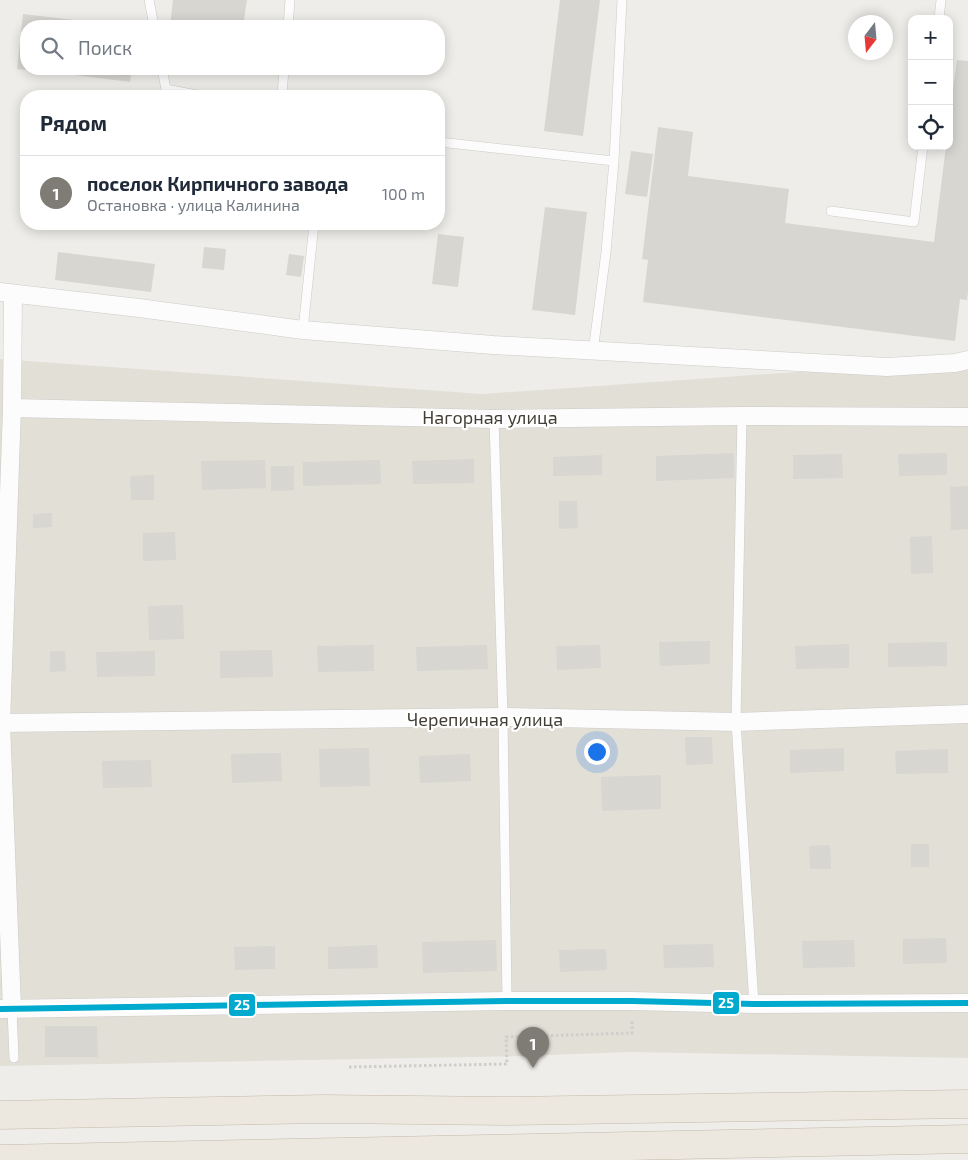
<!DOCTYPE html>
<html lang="ru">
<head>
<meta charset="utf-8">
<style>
  :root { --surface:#fff; --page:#f6f6f7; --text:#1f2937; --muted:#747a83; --line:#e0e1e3; --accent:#7f7c75 }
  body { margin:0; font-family:"Exo 2",sans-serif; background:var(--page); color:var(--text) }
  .controls { position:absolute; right:15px; top:15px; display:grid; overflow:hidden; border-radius:10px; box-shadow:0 2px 12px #0003 }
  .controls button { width:45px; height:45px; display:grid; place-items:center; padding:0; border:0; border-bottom:1px solid var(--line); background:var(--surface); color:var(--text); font:25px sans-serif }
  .compass { position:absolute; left:848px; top:15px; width:45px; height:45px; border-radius:50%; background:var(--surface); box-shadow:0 2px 12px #0003; rotate:196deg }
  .you { position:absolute; left:596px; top:751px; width:18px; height:18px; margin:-12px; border:4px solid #fff; border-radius:50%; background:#1a73e8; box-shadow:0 0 0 8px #1a73e833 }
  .badge { display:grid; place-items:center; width:32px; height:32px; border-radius:50%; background:var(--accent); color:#fff; font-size:16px; font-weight:700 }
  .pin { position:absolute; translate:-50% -41px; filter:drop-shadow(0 1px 2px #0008) }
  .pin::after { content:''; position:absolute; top:26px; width:18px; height:15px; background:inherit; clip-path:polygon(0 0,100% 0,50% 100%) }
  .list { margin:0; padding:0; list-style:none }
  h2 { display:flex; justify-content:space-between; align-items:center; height:65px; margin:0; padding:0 20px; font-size:21px }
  h2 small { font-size:16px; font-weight:400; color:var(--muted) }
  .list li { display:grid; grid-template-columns:32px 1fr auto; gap:15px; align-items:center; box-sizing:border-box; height:75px; padding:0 20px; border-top:1px solid var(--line) }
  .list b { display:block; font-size:19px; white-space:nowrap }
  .list p { margin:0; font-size:16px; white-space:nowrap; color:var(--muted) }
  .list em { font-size:16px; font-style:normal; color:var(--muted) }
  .icon { flex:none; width:28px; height:28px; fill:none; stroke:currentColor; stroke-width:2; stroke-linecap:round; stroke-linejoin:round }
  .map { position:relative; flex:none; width:968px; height:1160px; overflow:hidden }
  .search { position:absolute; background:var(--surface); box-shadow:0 2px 12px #0003; left:20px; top:20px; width:425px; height:55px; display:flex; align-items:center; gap:12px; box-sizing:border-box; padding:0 18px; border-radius:20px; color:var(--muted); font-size:19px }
  .panel { position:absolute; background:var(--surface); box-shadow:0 2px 12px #0003; left:20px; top:90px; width:425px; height:140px; border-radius:20px }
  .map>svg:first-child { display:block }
  .residential { fill:#e2dfd7 }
  .building { fill:#d8d6d1 }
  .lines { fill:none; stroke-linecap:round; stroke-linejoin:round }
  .service-casing { stroke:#cccbc7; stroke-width:10 }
  .minor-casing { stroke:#cccbc7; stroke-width:19 }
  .trunk-casing { stroke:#c4baa8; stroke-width:29 }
  .path { stroke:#cfcecb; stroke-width:3; stroke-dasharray:2.5 2.5; stroke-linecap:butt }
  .service { stroke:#fdfcfc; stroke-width:9 }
  .minor { stroke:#fdfcfc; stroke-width:18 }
  .trunk { stroke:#ece8e0; stroke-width:28 }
  .bus-1-casing { stroke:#fff; stroke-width:10 }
  .bus-1 { stroke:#00a9ce; stroke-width:6 }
  .labels { text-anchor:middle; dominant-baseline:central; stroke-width:4.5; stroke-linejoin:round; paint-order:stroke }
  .street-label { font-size:18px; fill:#433f37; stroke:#fff }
  .line-badge { stroke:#fff; stroke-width:2 }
  .badge-label { font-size:14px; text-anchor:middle; font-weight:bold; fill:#fff }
</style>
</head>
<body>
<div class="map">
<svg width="968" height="1160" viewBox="0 0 968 1160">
  <rect width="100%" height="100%" fill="#efede9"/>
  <path class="residential" d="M0,359l482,35 486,-34v698l-339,-6 -108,4 -521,10z"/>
  <path class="building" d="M173,0h74l-4,26h-73z
    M560,0h40l-17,136 -39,-5z
    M23,14l94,11v1h-91v44l-9,-1z
    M957,60l11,1v231l-1,8 -7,-1 -5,42 -312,-39 5,-42 -6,-1 16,-132 35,5 -5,44 101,13 -4,34 149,19 12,-96h3v-28z
    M27,69h105l-2,13z
    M631,151l22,3 -6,43 -22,-3z
    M545,207l42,5 -12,103 -43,-5z
    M438,234l26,3 -6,50 -26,-3z
    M204,247l22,2 -2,21 -22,-2z
    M58,252l97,12 -4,28 -96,-12z
    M289,254l15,2 -3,21 -15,-2z
    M734,453v25l-78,3v-25z
    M947,453v22l-48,1 -1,-22z
    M842,454l1,24 -50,1v-24z
    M602,455v20l-49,1v-19z
    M474,459v24l-61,1 -1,-23z
    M265,460l1,28 -64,2 -1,-29z
    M380,460l1,24 -78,2v-24z
    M271,466h23v24l-23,1z
    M154,475v25h-23l-1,-24z
    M968,486v43l-17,1 -1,-43z
    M559,501h18l1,27 -19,1z
    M52,513v14l-19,1v-14z
    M175,532l1,28 -33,1v-28z
    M932,536l1,37 -22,1 -1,-37z
    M183,605l1,34 -35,1 -1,-34z
    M710,641v23l-50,2 -1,-24z
    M947,642v24l-59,1v-24z
    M849,644v24l-53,1 -1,-23z
    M374,645v26l-56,1 -1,-26z
    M487,645l1,24 -71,2 -1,-24z
    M600,645l1,23 -44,2 -1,-24z
    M272,650l1,27 -53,1v-27z
    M50,651h15l1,20 -16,1z
    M155,651v25l-58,1 -1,-25z
    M685,737h27l1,27 -27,1z
    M369,748l1,38 -50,1 -1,-38z
    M844,748v23l-54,2v-23z
    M948,749v24l-52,1 -1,-23z
    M281,753l1,28 -50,2 -1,-29z
    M470,754l1,27 -51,2 -1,-27z
    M151,760l1,27 -49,1 -1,-27z
    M661,775v34l-59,2 -1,-34z
    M911,844h18v23h-18z
    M830,845l1,24h-21l-1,-23z
    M946,938l1,25 -44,1v-25z
    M496,940l1,31 -74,2 -1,-31z
    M854,940l1,27 -52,1 -1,-27z
    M713,944l1,23 -50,1 -1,-23z
    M377,945l1,23 -50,1v-22z
    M275,946v23l-40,1 -1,-23z
    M606,949l1,21 -47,2 -1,-22z
    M45,1026h52l1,31h-53z"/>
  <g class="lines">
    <defs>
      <path id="service" d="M149,0l5,26
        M939,19l2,-19
        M288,26l2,-26
        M162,69l4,20 36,7
        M282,96l2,-27
        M439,142l175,19 -8,91 -13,100
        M614,161l8,-161
        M831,211l83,11 9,-76
        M303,330l11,-106
        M742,416l-6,306 18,282
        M494,419l9,298 4,284
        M12,1009l2,49"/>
      <path id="minor" d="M0,292l139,16 164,22 190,15 394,22 68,-4 13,-3
        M12,408l482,11 248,-3 226,1
        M1,723l502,-6 233,5 232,-8
        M0,1009l507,-8h125l122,3 214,-1
        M12,1009l-11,-286 11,-315 1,-114"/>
      <path id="trunk" d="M0,1115l324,-6 181,2 463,-7
        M0,1159l968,-20"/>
    </defs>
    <use href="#service" class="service-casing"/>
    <use href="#minor" class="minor-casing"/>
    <use href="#trunk" class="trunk-casing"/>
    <path class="path" d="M349,1067l158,-3 -1,-27 126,-4v-14"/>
    <use href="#service" class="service"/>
    <use href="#minor" class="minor"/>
    <use href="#trunk" class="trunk"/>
    <defs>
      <path id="bus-1" d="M0,1009l507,-8h125l122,3 214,-1"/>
    </defs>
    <use href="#bus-1" class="bus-1-casing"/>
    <use href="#bus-1" class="bus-1"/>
  </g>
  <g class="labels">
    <g class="street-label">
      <text x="490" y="417">Нагорная улица</text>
      <text x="485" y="719">Черепичная улица</text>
    </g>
  </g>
  <g class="line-badge">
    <rect x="712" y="991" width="28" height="24" rx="5" fill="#00a9ce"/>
    <rect x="228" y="993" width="28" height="24" rx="5" fill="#00a9ce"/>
  </g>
  <g class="badge-label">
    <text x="726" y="1008">25</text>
    <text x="242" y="1010">25</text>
  </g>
</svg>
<div class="controls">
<button>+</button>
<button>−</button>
<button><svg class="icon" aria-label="locate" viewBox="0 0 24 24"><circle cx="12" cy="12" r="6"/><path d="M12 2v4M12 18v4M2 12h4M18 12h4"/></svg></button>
</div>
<svg class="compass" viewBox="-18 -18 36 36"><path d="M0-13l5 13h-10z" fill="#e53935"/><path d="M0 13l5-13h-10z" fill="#747a83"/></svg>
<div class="you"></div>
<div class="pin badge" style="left:533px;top:1068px">1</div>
<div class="search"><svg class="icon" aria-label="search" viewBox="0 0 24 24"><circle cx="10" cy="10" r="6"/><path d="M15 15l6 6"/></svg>Поиск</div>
<section class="panel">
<h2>Рядом<small></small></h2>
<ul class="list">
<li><span class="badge">1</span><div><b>поселок Кирпичного завода</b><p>Остановка · улица Калинина</p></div><em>100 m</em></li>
</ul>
</section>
</div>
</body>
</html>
